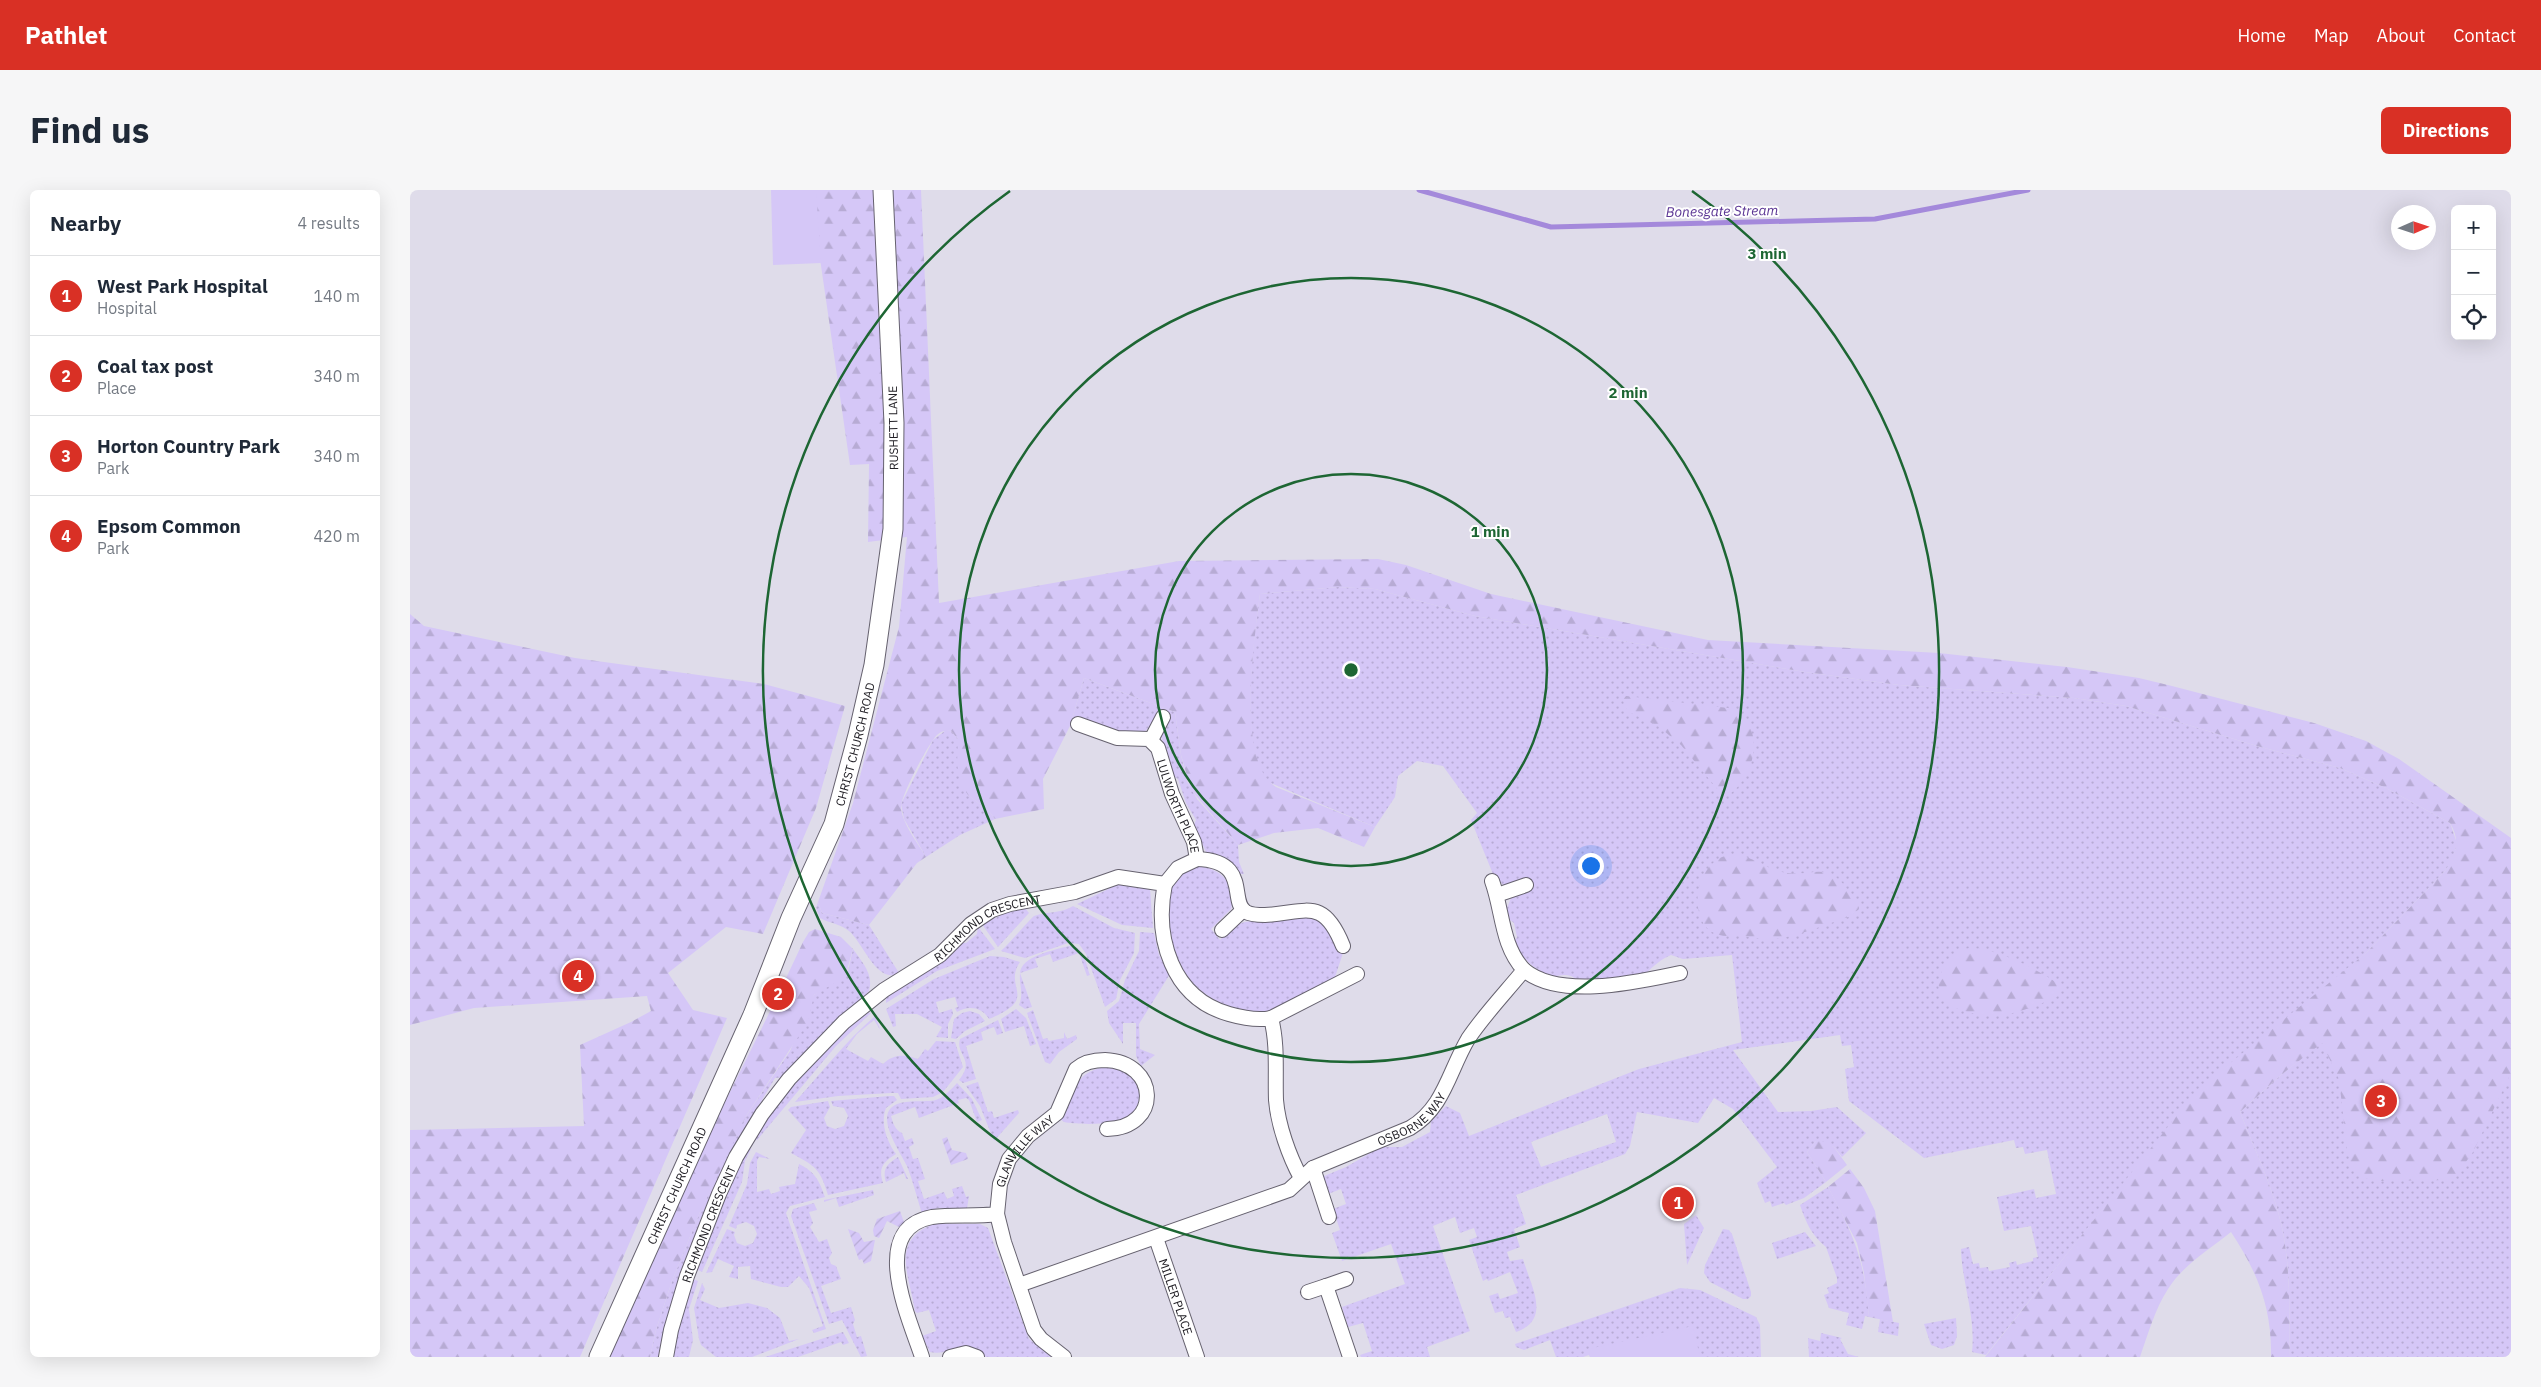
<!DOCTYPE html>
<html lang="en">
<head>
<meta charset="utf-8">
<style>
  :root { --surface:#fff; --page:#f6f6f7; --text:#1f2937; --muted:#747a83; --line:#e0e1e3; --accent:#d93025 }
  body { margin:0; font-family:"IBM Plex Sans",sans-serif; background:var(--page); color:var(--text) }
  .controls { position:absolute; right:15px; top:15px; display:grid; overflow:hidden; border-radius:8px; box-shadow:0 5px 20px #0002 }
  .controls button { width:45px; height:45px; display:grid; place-items:center; padding:0; border:0; border-bottom:1px solid var(--line); background:var(--surface); color:var(--text); font:25px sans-serif }
  .compass { position:absolute; left:1981px; top:15px; width:45px; height:45px; border-radius:50%; background:var(--surface); box-shadow:0 5px 20px #0002; rotate:87deg }
  .you { position:absolute; left:1180px; top:675px; width:18px; height:18px; margin:-12px; border:4px solid #fff; border-radius:50%; background:#1a73e8; box-shadow:0 0 0 8px #1a73e833 }
  .badge { display:grid; place-items:center; width:32px; height:32px; border-radius:50%; background:var(--accent); color:#fff; font-size:16px; font-weight:700 }
  .pin { position:absolute; translate:-50% -50%; border:2px solid #fff; box-shadow:0 1px 5px #0006 }
  .list { margin:0; padding:0; list-style:none }
  h2 { display:flex; justify-content:space-between; align-items:center; height:65px; margin:0; padding:0 20px; font-size:21px }
  h2 small { font-size:16px; font-weight:400; color:var(--muted) }
  .list li { display:grid; grid-template-columns:32px 1fr auto; gap:15px; align-items:center; box-sizing:border-box; height:80px; padding:0 20px; border-top:1px solid var(--line) }
  .list b { display:block; font-size:19px; white-space:nowrap }
  .list p { margin:0; font-size:16px; white-space:nowrap; color:var(--muted) }
  .list em { font-size:16px; font-style:normal; color:var(--muted) }
  .icon { flex:none; width:28px; height:28px; fill:none; stroke:currentColor; stroke-width:2; stroke-linecap:round; stroke-linejoin:round }
  .map { position:relative; flex:none; width:2101px; height:1167px; overflow:hidden; border-radius:8px }
  header { display:flex; align-items:center; gap:30px; box-sizing:border-box; height:70px; padding:0 25px; background:var(--accent); color:#fff }
  header strong { font-size:24px }
  nav { display:flex; gap:28px; margin-inline-start:auto; font-size:18px }
  .intro { display:flex; align-items:center; justify-content:space-between; box-sizing:border-box; height:120px; padding:0 30px }
  h1 { margin:0; font-size:35px }
  .button { padding:12px 22px; border-radius:8px; background:var(--accent); color:#fff; font-size:18px; font-weight:700 }
  main { display:flex; gap:30px; padding:0 30px }
  aside { flex:1; background:var(--surface); border-radius:8px; box-shadow:0 5px 20px #0002 }
  .map>svg:first-child { display:block }
  .grass { fill:url(#grass-dots); fill-rule:evenodd }
  .forest { fill:url(#forest-firs) }
  .garden { fill:url(#garden-furrows) }
  .pitch { fill:#d5c7f7 }
  .lines { fill:none; stroke-linecap:round; stroke-linejoin:round }
  .stream { stroke:#a489db; stroke-width:5 }
  .street-casing { stroke:#66626f; stroke-width:16 }
  .secondary-casing { stroke:#66626f; stroke-width:21 }
  .street { stroke:#fff; stroke-width:14 }
  .secondary { stroke:#fff; stroke-width:19 }
  .ring { fill:none; stroke:#1d6633; stroke-width:2.5 }
  .labels { text-anchor:middle; dominant-baseline:central; stroke-width:4; stroke-linejoin:round; paint-order:stroke }
  .street-label { font-size:12px; fill:#222026; stroke:#fff }
  .water-label { font-size:14px; font-style:italic; fill:#5b3594; stroke:#fff }
  .centre { fill:#1d6633; stroke:#fff; stroke-width:2.5 }
  .ring-label { font-size:15px; text-anchor:middle; font-weight:bold; fill:#1d6633; stroke:#fff; stroke-width:4; stroke-linejoin:round; paint-order:stroke }
</style>
</head>
<body>
<header>
<strong>Pathlet</strong>
<nav><a>Home</a><a>Map</a><a>About</a><a>Contact</a></nav>
</header>
<div class="intro"><h1>Find us</h1><a class="button">Directions</a></div>
<main>
<aside>
<h2>Nearby<small>4 results</small></h2>
<ul class="list">
<li><span class="badge">1</span><div><b>West Park Hospital</b><p>Hospital</p></div><em>140 m</em></li>
<li><span class="badge">2</span><div><b>Coal tax post</b><p>Place</p></div><em>340 m</em></li>
<li><span class="badge">3</span><div><b>Horton Country Park</b><p>Park</p></div><em>340 m</em></li>
<li><span class="badge">4</span><div><b>Epsom Common</b><p>Park</p></div><em>420 m</em></li>
</ul>
</aside>
<div class="map">
<svg width="2101" height="1167" viewBox="0 0 2101 1167">
  <defs>
    <pattern id="grass-dots" width="8" height="8" patternUnits="userSpaceOnUse" patternTransform="scale(1.25)"><rect width="8" height="8" fill="#d5c7f7"/><path d="M2 2h.1M6 6h.1" fill="none" stroke="#b7abd4" stroke-width="1.8" stroke-linecap="round"/></pattern>
    <pattern id="forest-firs" width="22" height="20" patternUnits="userSpaceOnUse" patternTransform="scale(1.25)"><rect width="22" height="20" fill="#d5c7f7"/><path d="M5 1l3.5 6h-7zM16 11l3.5 6h-7z" fill="#b7abd4"/></pattern>
    <pattern id="garden-furrows" width="10" height="10" patternUnits="userSpaceOnUse" patternTransform="scale(1.25)"><rect width="10" height="10" fill="#d5c7f7"/><path d="M-1 1l2-2M0 10L10 0M9 11l2-2" fill="none" stroke="#b7abd4"/></pattern>
  </defs>
  <rect width="100%" height="100%" fill="#dfdcea"/>
  <path class="grass" d="M928,397l37,2 100,27 330,56 94,13 175,13 52,8 131,40 83,22 46,20 64,35 7,20 -4,17 -8,11 -79,82 -195,171 -185,231 -14,-3c4,-36 -10,-68 -11,-103l8,-2 4,17 6,-1 1,5 8,-1 1,4 21,-4 -1,-4 7,-2 1,4 16,-4v-3l5,-1 -7,-31 -27,5 -7,-34 37,-8 2,9 20,-4 -9,-44 -22,4 -2,-7 -7,1 -2,-8 -90,18 -75,-57 -4,-32 9,-2 -3,-22 -9,1 -2,-11 -107,15 45,62 33,-1 26,-4 29,26 -24,24 -8,-10 -18,-6 -9,11 19,30 -22,16 -18,7 -2,-2 -12,4 -2,-6 -5,2 -8,-20 20,-16 -44,-58 -19,-11 -16,25 -61,-11 -7,34 -5,8 -109,41 10,29 -12,5 6,18 -13,5 3,9 13,-2c8,28 29,60 -7,73l-6,-15 -5,1 -2,-7 -8,2 -6,-17 9,-3 2,6 18,-6 -8,-21 -22,9 -1,-2 -4,2 -14,-41 8,-3 -3,-9 -14,5 -5,-16 -22,9 37,105 -43,16 3,10h-69l-1,-2 12,-4 -9,-28 -15,4 -6,-20 63,-23 -14,-40 -49,17 -10,-28 8,-3 -7,-21 13,-5 -5,-15 -13,5 -6,-17 24,-10 35,-20h21l28,-15 1,-11 15,-15 14,7 9,23 170,-67 103,-27 -10,-87 -49,4 -12,-4c-10,4 -17,11 -25,18l-36,6 -32,2c-6,-7 -16,-7 -24,-4 -18,-6 -32,-17 -40,-35l3,-5 -3,-14 -5,-4 -2,-11 4,-10 21,-9 -3,-10 -25,7 -6,-7h-3l-24,-59 6,-7 -34,-47 -26,-5 -19,15 -3,21 -20,30 -107,-45c-30,-35 -14,-144 -8,-188zM1197,924l9,28 -75,25 -10,-25z
    M674,488l91,34 6,43 6,26 10,18 41,46 1,17 5,12h-5l-18,-16 -15,-6 -12,-27 2,-5 -10,-17 -8,-24 -6,-4 -10,-36 -1,-5 9,-17 -11,-6c-4,7 -8,16 -14,20 -14,11 -53,-8 -67,-15l-6,12 -2,-2z
    M536,540l5,1 7,8 10,56 20,15 7,9 -35,16 -34,22 -22,-38 -3,-15 32,-64z
    M2101,675v492h-221c-1,-44 1,-91 -9,-134 -9,-38 -27,-75 -41,-111l41,-37 41,-33z
    M783,677c24,-3 45,16 38,42l-20,20 9,11c7,-6 16,-16 25,-18 9,-2 18,-1 27,-2 37,-8 52,-8 65,31l5,-1 1,3 -9,27c-21,10 -51,30 -73,33 -11,2 -23,-3 -33,-7 -42,-16 -59,-52 -59,-96 0,-12 1,-27 11,-36 3,-3 9,-5 13,-7z
    M709,694l31,5 3,39 -31,-3 -45,-21z
    M408,712l4,11 47,12 30,48c-22,12 -35,-29 -50,-42 -8,-7 -20,-8 -29,-13l-4,-10z
    M663,716l41,22 21,5 -1,20 -14,27 -4,19 -11,8 -19,-53 -7,-10 -11,-1 -43,15 -24,-7c7,-6 30,-33 33,-35 13,-5 27,-2 39,-10z
    M615,718l4,5 -31,34 -14,-20 -1,-3 22,-11z
    M568,737l17,22 -58,22 -51,32v-6l74,-54h6l11,-9z
    M730,742l14,1 5,22 11,19 -31,50 1,25 15,6 -14,11 -5,-10v-33h-13v21l-14,-21 -2,-12 12,-10 6,-21 14,-29z
    M659,756c15,-1 17,18 21,29l-3,1 -8,-23 -26,9 -3,-8 -15,5 3,8 -18,6 12,34 -7,2 -6,-4c5,-12 0,-19 1,-31 0,-18 35,-24 49,-28z
    M443,759c9,13 21,25 16,42l-84,86 -10,1 -40,68 -73,211h-12l6,-27 16,-49 28,-69 32,-69 14,-27 44,-65 24,-56 34,-24z
    M580,766l14,1 16,5c-18,26 21,36 -31,57 -7,-12 -20,-14 -32,-7l-2,-4 3,-1 -3,-10 -19,5 3,11 13,-4 1,5 -5,10v14l-12,-1 6,-10 -25,-13h-22l1,12 -3,1 -7,-18 48,-30z
    M606,819l10,9 10,26 -6,2 -6,-20 -19,6 -4,-13z
    M623,820l10,29 4,-1 2,3 15,-3v-6l3,7 9,-4 1,4 -18,13 -9,12 -5,-2 -18,-49z
    M560,821l9,3 6,7 -20,10 -9,8 -5,-1 3,-19 8,-6z
    M455,822l6,1 -35,33 -79,94 -3,-3c31,-47 69,-87 111,-125z
    M465,826l6,15 -7,-11 -17,14 -11,15 22,12 3,-4 12,7c10,-10 22,-10 35,-5l7,-10 3,2 8,-10 19,1 8,25 -20,25 -10,5 -32,2 -3,-6h-7l-53,3 -43,6c26,-29 50,-60 80,-86z
    M588,830l5,13 -6,2 -3,-8 -13,5 2,8 -17,6 10,33 -13,4 -4,-3c17,-21 -4,-25 1,-41z
    M695,877c17,2 39,12 34,31 -2,8 -2,14 -10,20 -11,7 -52,7 -65,4l-4,-3c18,-25 10,-46 45,-52z
    M568,892l10,30 4,-1 2,7 24,-8 1,3 -25,28 -14,-35 -14,-20z
    M547,893l15,16 10,21 -5,2 -8,-22 -3,-2 -8,2 1,3 -40,15 -4,-11 -24,9c2,7 4,14 11,17l3,8 7,-3 2,6 -5,3 4,12 5,-1 7,21 -7,2 6,18 20,-7 3,7 7,-3 -2,-7 10,-3 4,11 3,-1 -2,12h-29l-16,6c-5,-16 -9,-33 -15,-48 -8,-17 -40,-60 -1,-64 29,-3 29,5 51,-19z
    M479,906h5l3,4 -11,8c-6,15 1,34 10,46 -13,8 -18,14 -13,29l-55,12c-8,-27 -13,-29 -37,-42l15,-23 -18,-20 3,-3 37,-6 2,6 -6,11 3,8 8,3 9,-3 4,-10 -4,-8 -11,-2 -2,-5z
    M337,957l4,2 -6,12 -3,21 -40,90 -8,-4z
    M346,962l14,7 -11,-2 -2,4v31l12,-3 2,5 9,-3 -1,-4 16,-3 4,-20c16,8 20,16 26,33l-35,9 -4,7 40,116 -12,4 -2,-3 11,-4 -14,-38 -10,-12 -11,11h-7l-30,-8 -1,-13 -12,1v12l-9,-2 5,-11 -16,-7 -6,13 -6,1 21,-44 8,3 -1,3 3,8 8,3 8,-3 4,-9 -3,-8 -8,-4 -9,3 -1,4 -7,-3 18,-42 3,-21z
    M488,967l10,22h-2l-2,-6 -18,9c-4,-13 1,-18 12,-25z
    M1418,997c26,48 37,74 41,130l-4,-1 -3,13 -16,-4 3,-12 -20,-5 -5,-13 5,-2 -2,-5 10,-5v-5l-11,-31c-14,-11 -20,-24 -26,-42z
    M463,1000l1,5 -35,12 -3,-9 -12,4v-2z
    M404,1013l3,7 -8,2 4,11 -3,4 9,15 8,-3 5,14 -3,5 2,6 5,2 5,13 -20,7 10,27 20,-6 4,13 -2,4 4,13 4,-1 6,20 -6,1 -19,-37 -13,4 -38,-108 2,-7z
    M1286,1025l8,13 -17,37 -3,-41z
    M524,1034h46l8,4 41,111 23,18h-66c-21,-22 -35,0 -56,-5l-8,-16 14,-5 -7,-21 -12,3 -2,-2c-5,-34 -26,-71 19,-87z
    M1313,1039l6,1 3,4 19,58v4l-3,3h-5l-33,-17 -6,-9 1,-8z
    M1395,1042l11,14 -39,13 -5,-16z
    M280,1088l8,3 -9,28 4,31 -4,17h-19z
    M292,1093l3,6 -5,11 19,8 29,-5 19,5 13,10 9,23 10,-2 -47,18h-36l-15,-12 -2,-6 -5,-31z
    M1270,1098l20,2 56,27 4,8 1,32h-171l-1,-2 -6,2h-27l-6,-17 -26,10 -8,-3 -1,-3z
    M1546,1128l1,18 -3,9 -12,4 -11,-4 -7,-21z
    M1470,1129l19,4 -1,13 -20,-4z
    M433,1142l6,11 -6,2 -2,-3 -43,15h-33z
    M1411,1143l21,5 -2,1 8,15 11,3h-50l-1,-19 12,3z"/>
  <path class="forest" d="M400,0h111l18,413 240,-42 199,-2 28,6 85,29 217,46 231,13 128,14 72,11 33,8 142,37 52,18 33,18 112,79v235l-38,79 -20,28 -71,1 -13,-1 -13,-9 -6,-9 -3,-13 -8,-70 -17,-36 -41,32 -41,37c14,36 32,73 41,111 10,43 8,90 9,134h-19c1,-49 -13,-84 -40,-125 -21,17 -48,33 -63,57 -13,20 -20,45 -28,68h-155l212,-267 169,-137 79,-82c11,-17 16,-30 5,-48l-64,-35 -46,-20 -83,-22 -131,-40 -52,-8 -175,-13 -94,-13 -330,-56 -100,-27 -37,-2 -78,7c-5,42 -25,169 16,193l99,40 -11,20 -46,-19 -44,5 -36,12 -47,-55 -10,-35 -6,-43 -91,-34 -14,48 -27,53 1,30 -49,10 -7,-9 -20,-15 -8,-12 -3,-20 1,-24 -7,-8c-6,-1 -10,0 -14,4 -9,9 -37,62 -36,73 2,17 17,35 25,49l-9,6 -48,62 -47,-12 -4,-11 35,-99 46,-176 8,-90 -39,5 1,-78 -19,1z
    M0,424l14,12 151,32 189,26 81,22 -29,102 -53,126 -37,-7 -58,46 25,37 34,8 -147,339h-170v-227l174,-4 -4,-81 51,-23 20,-11 -4,-15 -173,12 -64,17z
    M1216,506l102,12c38,13 30,64 3,85l-12,-2 -38,-46 -23,-19 -27,-13 -6,-6 -2,-7z
    M1318,665c25,-1 33,12 54,17 29,7 43,-13 65,17 5,6 11,13 12,20l-8,7c-25,8 -51,20 -77,23 -12,1 -23,-2 -35,-3 -8,0 -15,1 -23,-2 -28,-10 -24,-70 12,-79z
    M405,739l26,8 12,12 -8,28 -31,18 -6,27 -62,94 -46,96 -28,69 -16,49 -6,27h-41c14,-34 26,-69 42,-102 48,-105 103,-207 152,-313l6,-10z
    M1560,758c26,0 69,22 90,37l1,8 -6,5c-34,13 -55,24 -91,13 -11,-3 -20,-8 -25,-18 -2,-21 9,-41 31,-45z
    M1410,950l14,7 13,18 -21,17 -19,-30 9,-11z
    M1440,979l14,19 11,23 18,111 -24,-5 -5,-44 -7,-30 -29,-56z"/>
  <path class="garden" d="M537,947l5,13 14,3 2,6 -17,6 -9,-26z
    M490,1021l5,14 -6,2 -12,-6 -8,17 -5,-2 -1,-6 4,-11z
    M438,1039l11,4 5,9 11,-2 -4,21 -7,3 -2,-5 -3,1z"/>
  <path class="pitch" d="M361,0h45l5,73 -48,2z
    M1283,1136l7,31h-110l-2,-8z"/>
  <g class="lines">
    <path class="stream" d="M1009,0l132,37 324,-8 153,-29"/>
    <defs>
      <g id="street">
        <path id="s1" d="M668,534l39,14 32,1 9,9 14,46 22,48 3,17 -19,9 -13,16"/>
        <path d="M741,550l12,-23"/>
        <path d="M787,669c55,2 31,43 49,53 5,3 12,3 19,3 41,-2 58,-19 78,31"/>
        <path d="M1087,705l29,-10"/>
        <path d="M812,740l21,-20"/>
        <path d="M1114,780c36,30 113,12 156,3"/>
        <path d="M861,828l86,-44"/>
        <path d="M903,978l16,49"/>
        <path d="M587,1024l7,28 30,88 7,9 23,18"/>
        <path id="s2" d="M746,1048l41,119"/>
        <path d="M936,1089l-20,7 24,71"/>
        <path id="s3" d="M609,1095l270,-95 24,-22 97,-40c34,-20 39,-57 58,-89 16,-24 38,-47 56,-69 -23,-25 -21,-59 -32,-89"/>
        <path d="M898,1102l18,-6"/>
        <path id="s4" d="M256,1167l5,-27 16,-54 32,-82 17,-37 26,-43 27,-35 55,-57 40,-32 56,-35 31,-31 21,-14 18,-6 65,-12 43,-15 47,7c-11,54 7,114 64,130 14,4 28,7 42,4 7,27 4,54 5,82 2,25 13,56 25,78"/>
        <path id="s5" d="M512,1167c-12,-37 -55,-128 10,-140 21,-3 44,0 65,-3l3,-30 9,-25 19,-23 29,-23 19,-44c8,-7 18,-9 29,-9 54,2 57,68 2,69"/>
        <path d="M540,1167l16,-4 11,4"/>
      </g>
      <g id="secondary">
        <path id="s6" d="M189,1167l154,-342 38,-97 43,-94 24,-89 16,-70 19,-136 1,-106 -11,-233"/>
      </g>
    </defs>
    <use href="#street" class="street-casing"/>
    <use href="#secondary" class="secondary-casing"/>
    <use href="#street" class="street"/>
    <use href="#secondary" class="secondary"/>
  </g>
  <g class="ring">
    <circle cx="941" cy="480" r="196"/>
    <circle cx="941" cy="480" r="392"/>
    <path d="M1282 1A588 588 0 1 1 600 1"/>
  </g>
  <g class="labels">
    <g class="street-label">
      <text transform="translate(483 238) rotate(-91)">RUSHETT LANE</text>
      <text stroke="none"><textPath href="#s6" startOffset="665">CHRIST CHURCH ROAD</textPath></text>
      <text stroke="none"><textPath href="#s1" startOffset="148">LULWORTH PLACE</textPath></text>
      <text stroke="none"><textPath href="#s4" startOffset="560">RICHMOND CRESCENT</textPath></text>
      <text stroke="none"><textPath href="#s3" startOffset="430">OSBORNE WAY</textPath></text>
      <text stroke="none"><textPath href="#s5" startOffset="299">GLANVILLE WAY</textPath></text>
      <text stroke="none"><textPath href="#s6" startOffset="188">CHRIST CHURCH ROAD</textPath></text>
      <text stroke="none"><textPath href="#s4" startOffset="140">RICHMOND CRESCENT</textPath></text>
      <text stroke="none"><textPath href="#s2" startOffset="62">MILLER PLACE</textPath></text>
    </g>
    <g class="water-label">
      <text transform="translate(1312 21) rotate(-1)">Bonesgate Stream</text>
    </g>
  </g>
  <circle cx="941" cy="480" r="8" class="centre"/>
  <g class="ring-label">
    <text x="1357" y="69">3 min</text>
    <text x="1218" y="208">2 min</text>
    <text x="1080" y="347">1 min</text>
  </g>
</svg>
<div class="controls">
<button>+</button>
<button>−</button>
<button><svg class="icon" aria-label="locate" viewBox="0 0 24 24"><circle cx="12" cy="12" r="6"/><path d="M12 2v4M12 18v4M2 12h4M18 12h4"/></svg></button>
</div>
<svg class="compass" viewBox="-18 -18 36 36"><path d="M0-13l5 13h-10z" fill="#e53935"/><path d="M0 13l5-13h-10z" fill="#747a83"/></svg>
<div class="you"></div>
<div class="pin badge" style="left:1268px;top:1013px">1</div>
<div class="pin badge" style="left:368px;top:804px">2</div>
<div class="pin badge" style="left:1971px;top:911px">3</div>
<div class="pin badge" style="left:168px;top:786px">4</div>
</div>
</main>
</body>
</html>
